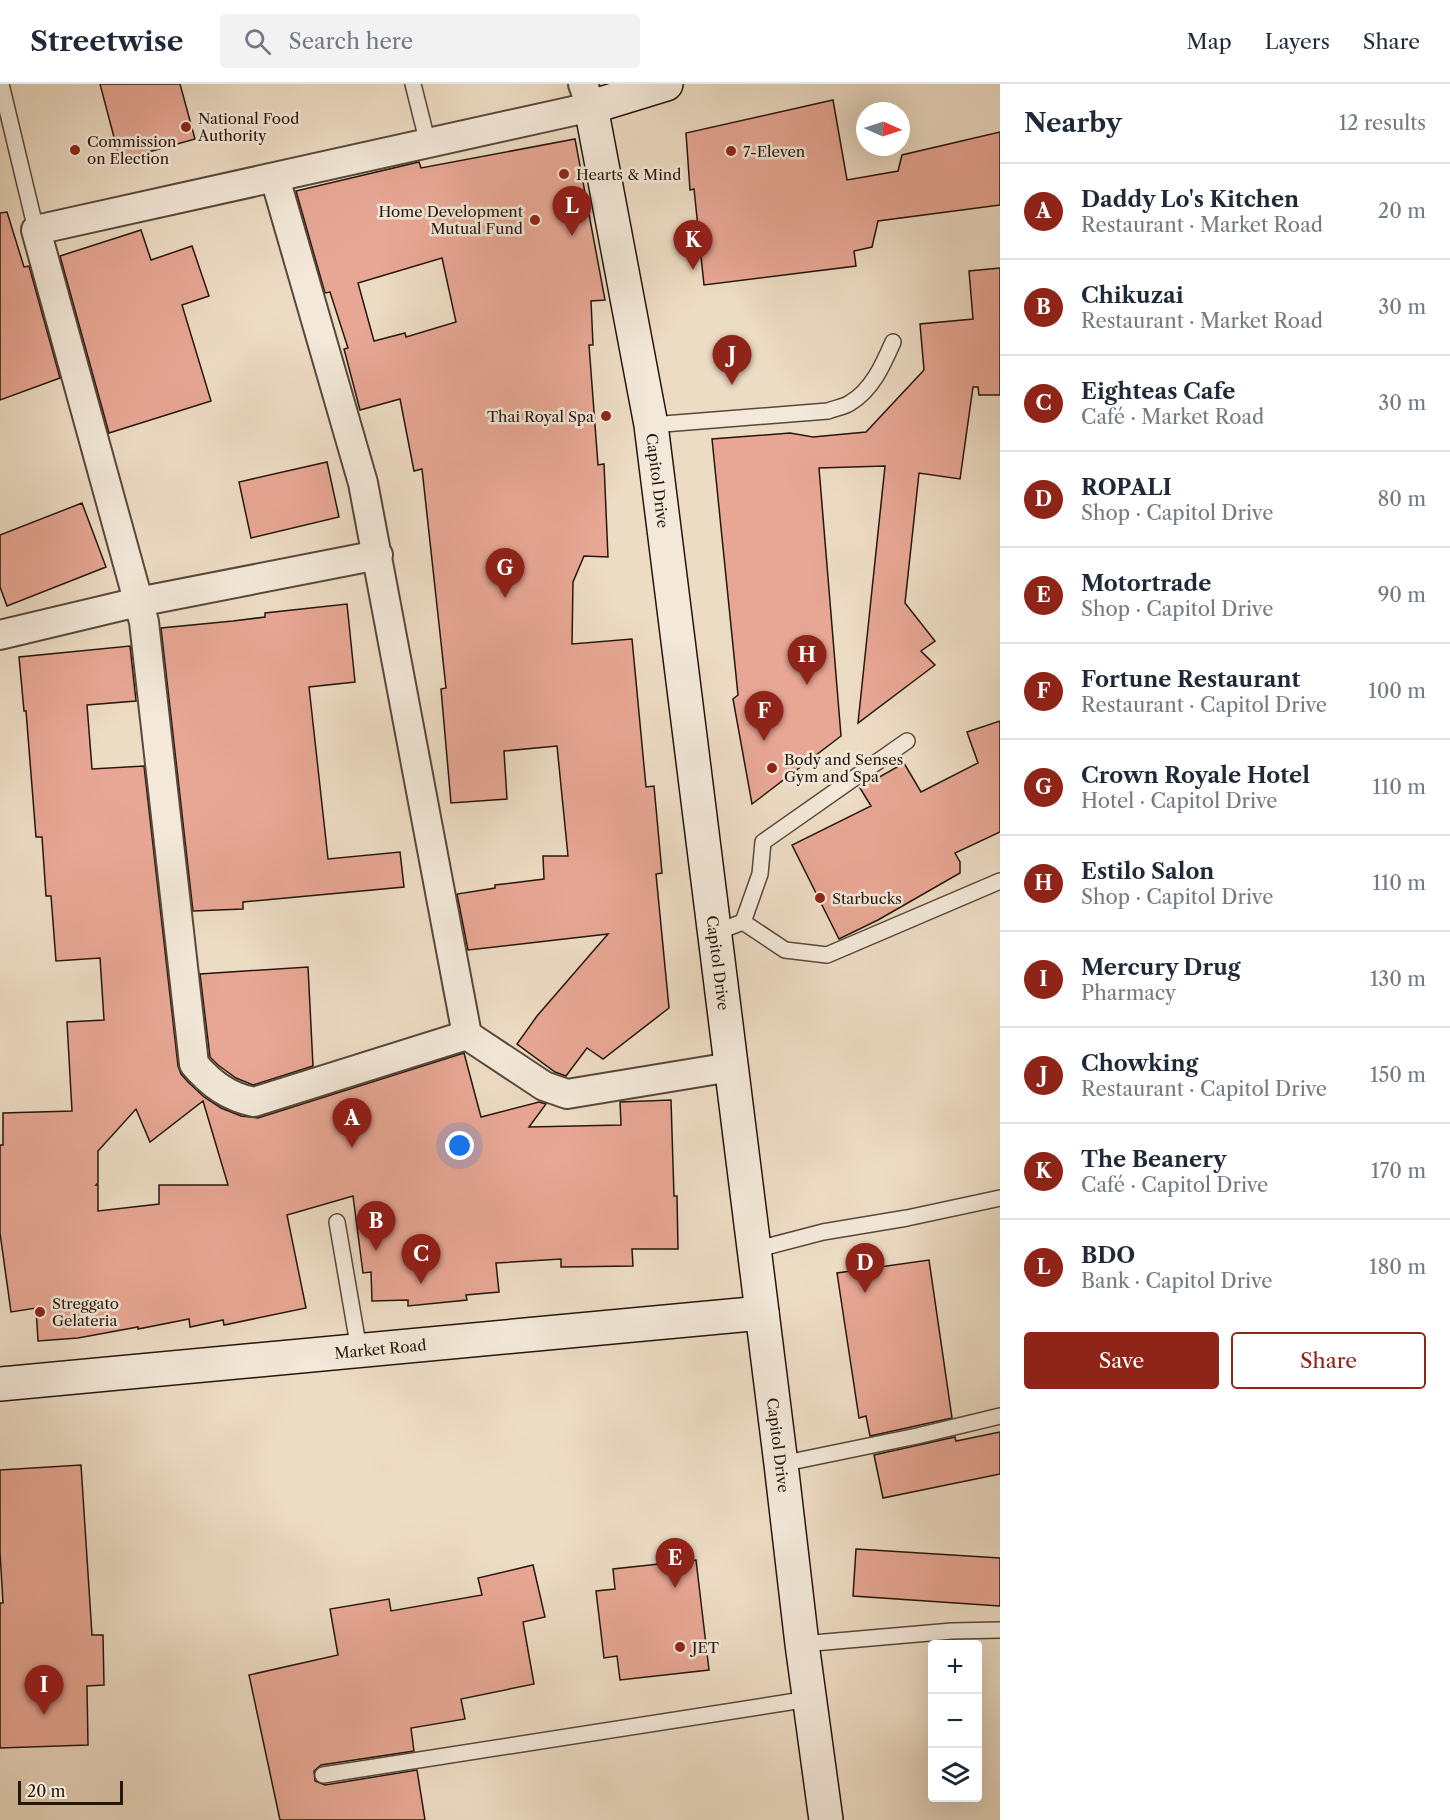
<!DOCTYPE html>
<html lang="en">
<head>
<meta charset="utf-8">
<style>
  :root { --surface:#fff; --page:#f2f2f3; --text:#1f2937; --muted:#747a83; --line:#e0e1e3; --accent:#8f2418 }
  body { margin:0; font-family:"Libre Caslon Text",serif; background:var(--page); color:var(--text) }
  .controls { position:absolute; right:18px; bottom:18px; display:grid; overflow:hidden; border-radius:6px; box-shadow:0 6px 24px #0002 }
  .controls button { width:54px; height:54px; display:grid; place-items:center; padding:0; border:0; border-bottom:2px solid var(--line); background:var(--surface); color:var(--text); font:30px sans-serif }
  .compass { position:absolute; left:856px; top:18px; width:54px; height:54px; border-radius:50%; background:var(--surface); box-shadow:0 6px 24px #0002; rotate:93deg }
  .scale { position:absolute; left:18px; bottom:15px; width:105px; box-sizing:border-box; padding-left:6px; border:3px solid #26160c; border-top:0; font-size:16px; line-height:21px; white-space:nowrap; color:#26160c; -webkit-text-stroke:4px #f3e8d9; paint-order:stroke }
  .you { position:absolute; left:460px; top:1062px; width:21px; height:21px; margin:-15px; border:4px solid #fff; border-radius:50%; background:#1a73e8; box-shadow:0 0 0 9px #1a73e833 }
  .badge { display:grid; place-items:center; width:39px; height:39px; border-radius:50%; background:var(--accent); color:#fff; font-size:20px; font-weight:700 }
  .pin { position:absolute; translate:-50% -50px; filter:drop-shadow(0 2px 3px #0008) }
  .pin::after { content:''; position:absolute; top:32px; width:21px; height:18px; background:inherit; clip-path:polygon(0 0,100% 0,50% 100%) }
  .list { margin:0; padding:0; list-style:none }
  h2 { display:flex; justify-content:space-between; align-items:center; height:78px; margin:0; padding:0 24px; font-size:26px }
  h2 small { font-size:20px; font-weight:400; color:var(--muted) }
  .list li { display:grid; grid-template-columns:39px 1fr auto; gap:18px; align-items:center; box-sizing:border-box; height:96px; padding:0 24px; border-top:2px solid var(--line) }
  .list b { display:block; font-size:22px; white-space:nowrap }
  .list p { margin:0; font-size:20px; white-space:nowrap; color:var(--muted) }
  .list em { font-size:20px; font-style:normal; color:var(--muted) }
  .actions { display:flex; gap:12px; padding:18px 24px }
  .actions a { flex:1; padding:14px 0; border:2px solid var(--accent); border-radius:6px; text-align:center; font-size:21px; color:var(--accent) }
  .actions .main { background:var(--accent); color:#fff }
  .icon { flex:none; width:33px; height:33px; fill:none; stroke:currentColor; stroke-width:2; stroke-linecap:round; stroke-linejoin:round }
  .map { position:relative; flex:none; width:1000px; height:1736px; overflow:hidden }
  header { display:flex; align-items:center; gap:36px; box-sizing:border-box; height:84px; padding:0 30px; background:var(--surface); border-bottom:2px solid var(--line) }
  header strong { font-size:28px }
  nav { display:flex; gap:33px; margin-inline-start:auto; font-size:21px }
  .search { width:420px; height:54px; background:var(--page); display:flex; align-items:center; gap:15px; box-sizing:border-box; padding:0 21px; border-radius:6px; color:var(--muted); font-size:22px }
  main { display:flex }
  aside { flex:1; background:var(--surface) }
  .map>svg:first-child { display:block }
  .building { fill:#e8a795; stroke:#26160c; stroke-width:1.5; fill-rule:evenodd }
  .lines { fill:none; stroke-linecap:round; stroke-linejoin:round }
  .lane-casing { stroke:#58483a; stroke-width:18 }
  .street-casing { stroke:#58483a; stroke-width:32 }
  .secondary-casing { stroke:#26160c; stroke-width:36 }
  .lane { stroke:#f3e8d9; stroke-width:15 }
  .street { stroke:#f3e8d9; stroke-width:28 }
  .secondary { stroke:#f3e8d9; stroke-width:33 }
  .poi-dot { fill:#8f2418; stroke:#f3e8d9; stroke-width:2 }
  .labels { text-anchor:middle; dominant-baseline:central; stroke-width:5; stroke-linejoin:round; paint-order:stroke }
  .poi-label { font-size:15px; fill:#26160c; stroke:#f3e8d9; text-anchor:start }
  .street-label { font-size:15px; fill:#26160c; stroke:#f3e8d9 }
</style>
</head>
<body>
<header>
<strong>Streetwise</strong>
<div class="search"><svg class="icon" aria-label="search" viewBox="0 0 24 24"><circle cx="10" cy="10" r="6"/><path d="M15 15l6 6"/></svg>Search here</div>
<nav><a>Map</a><a>Layers</a><a>Share</a></nav>
</header>
<main>
<div class="map">
<svg width="1000" height="1736" viewBox="0 0 1000 1736">
  <rect width="100%" height="100%" fill="#eddcc4"/>
  <filter id="stains"><feTurbulence type="fractalNoise" baseFrequency=".00333" numOctaves="4"/><feColorMatrix values="0 0 0 0 .2 0 0 0 0 .09 0 0 0 0 .02 0 0 0 .5 -.17"/></filter>
  <radialGradient id="worn" r=".72"><stop offset=".6" stop-color="#630" stop-opacity="0"/><stop offset="1" stop-color="#630" stop-opacity=".3"/></radialGradient>
  <path class="building" d="M100,0h80l15,55 -75,21z
    M833,16l14,80 51,-9 4,-16 98,-23v73l-122,16 -6,26 -18,4 2,15 -152,19 -10,-96 -4,1 -4,-57z
    M575,55l30,161 -14,1 2,44h-4l9,120 6,-1 4,93 -24,-1 -11,26 -1,62 60,-5 14,148 8,-1 8,87 -6,1 13,134 -66,51 -16,-11 -21,28 -11,-4 -38,-28 20,-28 71,-82 -140,16 -11,-56 38,-6v-3l49,-6 -1,-23h25l-11,-110 -53,5 3,48 -56,4 -10,-114 5,-1 -24,-219 -8,2 -14,-72 -40,11 -16,-61 4,-1 -18,-56 -5,1 -29,-102 123,-29 2,6zM442,174l14,64 -50,15 -1,-4 -31,8 -16,-58z
    M7,128l17,55 5,-1 31,112 -60,22v-187z
    M141,146l10,30 41,-14 17,50 -27,9 29,96 -102,32 -49,-177z
    M1000,184v127h-21l-1,-8h-5l-13,92 -41,-6 -14,130 30,38 -14,10 14,14 -77,58 27,-257 -66,2 22,268 -89,68 -19,-105 5,-4 -26,-256 78,-6 23,4 53,-5 58,-62 -4,-46 53,-5 -4,-48z
    M327,378l12,55 -88,21 -12,-56z
    M82,419l24,64 -99,39 -7,-19v-52z
    M347,520l8,78 -46,5 19,172 72,-7 4,35 -161,15v7l-50,2 -32,-283 72,-7 32,-4v-4z
    M130,562l6,55 -49,4 5,64 52,-3 34,300 3,8 7,8 16,15 17,11 20,8 17,2 206,-65 17,64 58,-15 7,2 -17,23 92,-2 -1,-23 51,-2 3,96h3l1,53h-46l1,17 -72,1v-8l-65,4 3,29 -33,3 1,5 -59,6v-6l-36,1 -1,-29 -8,1 -10,-77 -66,19 19,93 -82,17 -1,-5 -33,7 -1,-8 -51,10v-2l-60,11 -40,3 -2,-33 -25,4 -11,-79v-88h3v-32l69,-2 -5,-89 37,-2 -4,-62 -44,3 -5,-65h-5l-4,-59h-6l-10,-126h-2l-5,-54zM203,1017l25,84h-69v19l-61,7v-26h-2l2,-2v-32l38,-42 14,33z
    M1000,637v111l-45,21 5,9v11l-82,47 -39,19 -47,-94 79,-39 -11,-18 44,-25 17,29 57,-29 -11,-31z
    M308,883l5,99 -60,19 -17,-7 -18,-13 -8,-8 -10,-83z
    M929,1176l23,158 -82,18 -4,-20 -7,2 -22,-145z
    M1000,1348v42l-117,24 -9,-43 81,-18 1,4z
    M81,1381l11,170h11l1,50 -17,1 1,59 -88,3v-145h3l-3,-51v-82z
    M856,1465l144,9v48l-147,-10z
    M696,1476l13,110 -89,10 -3,-24 -13,2 -8,-67 19,-2 -2,-20z
    M533,1481l12,52 -22,5 11,62 -73,15 4,20 -54,9 3,23 -93,14 -7,6 1,10 10,4 92,-15 8,50h-145l-31,-145 89,-20 -8,-46 59,-10 2,12 91,-16 -4,-17z"/>
  <g class="lines">
    <defs>
      <path id="lane" d="M1,0l35,146
        M413,0l15,60
        M651,341l177,-14c7,-3 16,-4 22,-8 22,-13 33,-38 43,-61
        M743,838l42,28 42,5 173,-74
        M714,849l29,-11 17,-48 3,-32 144,-101
        M337,1138l22,128
        M754,1166l69,-18 84,-14 93,-20
        M781,1380l136,-28 83,-20
        M802,1560l150,-13 48,-1
        M323,1691l486,-76"/>
      <path id="street" d="M275,94l88,305 104,552 77,51 23,8 164,-27
        M0,551l138,-33 240,-47
        M467,951l-213,67c-25,-5 -43,-18 -60,-38l-50,-442 -108,-392 555,-123 -8,-23"/>
      <g id="secondary">
        <path id="s1" d="M666,0l-75,23 60,318 130,1039 21,180 24,176"/>
        <path id="s2" d="M0,1300l762,-71"/>
      </g>
    </defs>
    <use href="#lane" class="lane-casing"/>
    <use href="#street" class="street-casing"/>
    <use href="#secondary" class="secondary-casing"/>
    <use href="#lane" class="lane"/>
    <use href="#street" class="street"/>
    <use href="#secondary" class="secondary"/>
  </g>
  <g class="poi-dot">
    <circle cx="186" cy="43" r="6"/>
    <circle cx="75" cy="66" r="6"/>
    <circle cx="731" cy="67" r="6"/>
    <circle cx="564" cy="90" r="6"/>
    <circle cx="535" cy="136" r="6"/>
    <circle cx="606" cy="332" r="6"/>
    <circle cx="772" cy="684" r="6"/>
    <circle cx="820" cy="814" r="6"/>
    <circle cx="40" cy="1228" r="6"/>
    <circle cx="680" cy="1563" r="6"/>
  </g>
  <g class="labels">
    <g class="poi-label">
      <text x="198" y="34">National Food<tspan x="198" dy="17">Authority</tspan></text>
      <text x="87" y="57">Commission<tspan x="87" dy="17">on Election</tspan></text>
      <text x="743" y="67">7-Eleven</text>
      <text x="576" y="90">Hearts &amp; Mind</text>
      <text x="523" y="127" text-anchor="end">Home Development<tspan x="523" dy="17">Mutual Fund</tspan></text>
      <text x="594" y="332" text-anchor="end">Thai Royal Spa</text>
      <text x="784" y="675">Body and Senses<tspan x="784" dy="17">Gym and Spa</tspan></text>
      <text x="832" y="814">Starbucks</text>
      <text x="52" y="1219">Streggato<tspan x="52" dy="17">Gelateria</tspan></text>
      <text x="692" y="1563">JET</text>
    </g>
    <g class="street-label">
      <text stroke="none"><textPath href="#s1" startOffset="458">Capitol Drive</textPath></text>
      <text stroke="none"><textPath href="#s1" startOffset="944">Capitol Drive</textPath></text>
      <text stroke="none"><textPath href="#s2" startOffset="382">Market Road</textPath></text>
      <text stroke="none"><textPath href="#s1" startOffset="1430">Capitol Drive</textPath></text>
    </g>
  </g>
  <rect width="100%" height="100%" filter="url(#stains)"/>
  <rect width="100%" height="100%" fill="url(#worn)"/>
</svg>
<div class="controls">
<button>+</button>
<button>−</button>
<button><svg class="icon" aria-label="layers" viewBox="0 0 24 24"><path d="M12 4l9 5-9 5-9-5zM3 14l9 5 9-5"/></svg></button>
</div>
<svg class="compass" viewBox="-18 -18 36 36"><path d="M0-13l5 13h-10z" fill="#e53935"/><path d="M0 13l5-13h-10z" fill="#747a83"/></svg>
<div class="scale">20 m</div>
<div class="you"></div>
<div class="pin badge" style="left:352px;top:1064px">A</div>
<div class="pin badge" style="left:376px;top:1167px">B</div>
<div class="pin badge" style="left:421px;top:1200px">C</div>
<div class="pin badge" style="left:865px;top:1209px">D</div>
<div class="pin badge" style="left:675px;top:1504px">E</div>
<div class="pin badge" style="left:764px;top:657px">F</div>
<div class="pin badge" style="left:505px;top:514px">G</div>
<div class="pin badge" style="left:807px;top:601px">H</div>
<div class="pin badge" style="left:44px;top:1631px">I</div>
<div class="pin badge" style="left:732px;top:301px">J</div>
<div class="pin badge" style="left:693px;top:186px">K</div>
<div class="pin badge" style="left:572px;top:152px">L</div>
</div>
<aside>
<h2>Nearby<small>12 results</small></h2>
<ul class="list">
<li><span class="badge">A</span><div><b>Daddy Lo's Kitchen</b><p>Restaurant · Market Road</p></div><em>20 m</em></li>
<li><span class="badge">B</span><div><b>Chikuzai</b><p>Restaurant · Market Road</p></div><em>30 m</em></li>
<li><span class="badge">C</span><div><b>Eighteas Cafe</b><p>Café · Market Road</p></div><em>30 m</em></li>
<li><span class="badge">D</span><div><b>ROPALI</b><p>Shop · Capitol Drive</p></div><em>80 m</em></li>
<li><span class="badge">E</span><div><b>Motortrade</b><p>Shop · Capitol Drive</p></div><em>90 m</em></li>
<li><span class="badge">F</span><div><b>Fortune Restaurant</b><p>Restaurant · Capitol Drive</p></div><em>100 m</em></li>
<li><span class="badge">G</span><div><b>Crown Royale Hotel</b><p>Hotel · Capitol Drive</p></div><em>110 m</em></li>
<li><span class="badge">H</span><div><b>Estilo Salon</b><p>Shop · Capitol Drive</p></div><em>110 m</em></li>
<li><span class="badge">I</span><div><b>Mercury Drug</b><p>Pharmacy</p></div><em>130 m</em></li>
<li><span class="badge">J</span><div><b>Chowking</b><p>Restaurant · Capitol Drive</p></div><em>150 m</em></li>
<li><span class="badge">K</span><div><b>The Beanery</b><p>Café · Capitol Drive</p></div><em>170 m</em></li>
<li><span class="badge">L</span><div><b>BDO</b><p>Bank · Capitol Drive</p></div><em>180 m</em></li>
</ul>
<div class="actions"><a class="main">Save</a><a>Share</a></div>
</aside>
</main>
</body>
</html>
